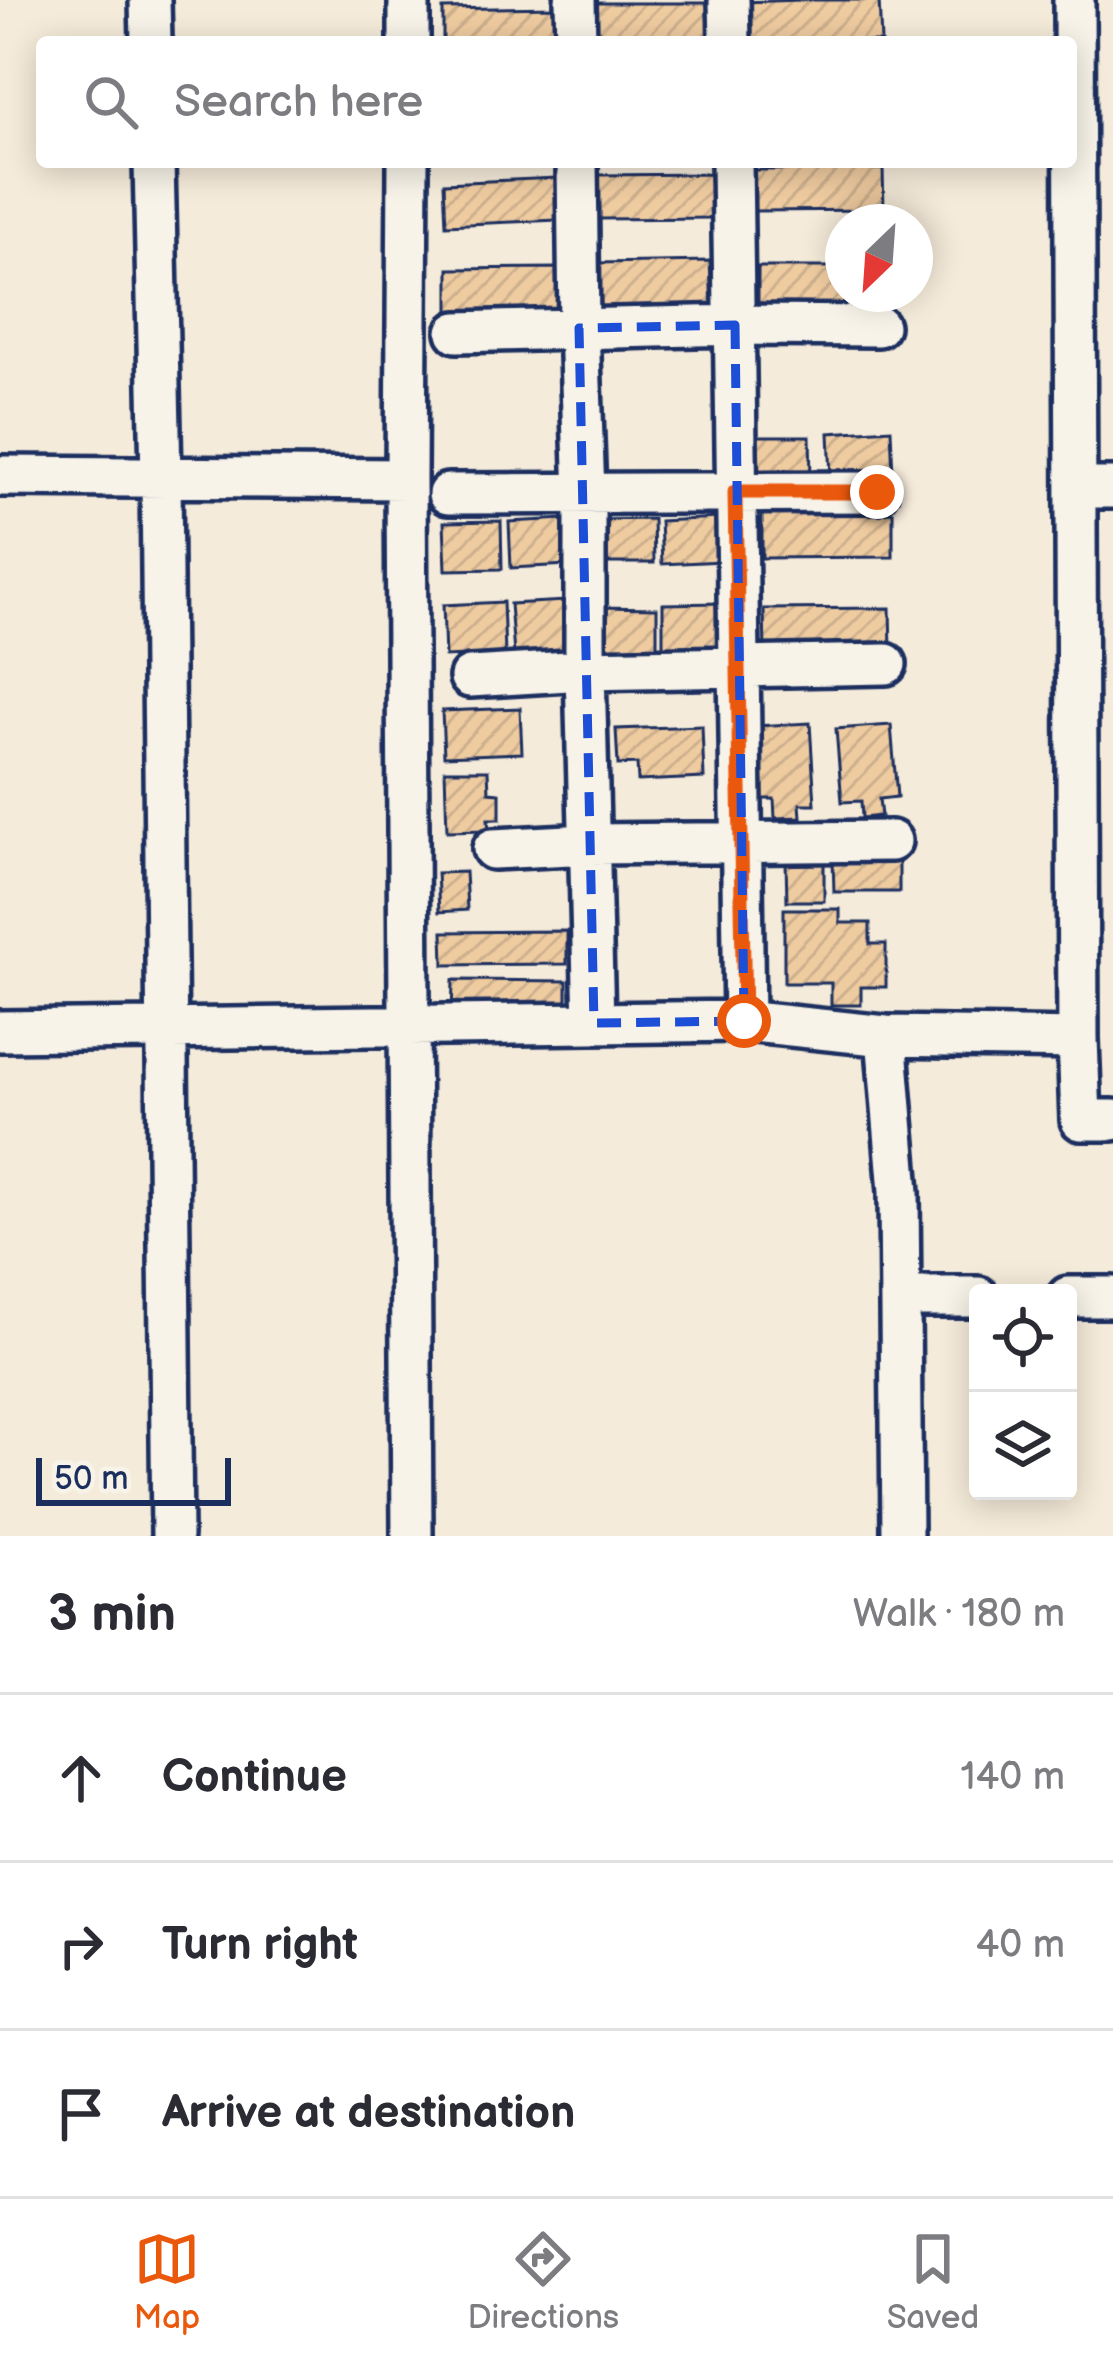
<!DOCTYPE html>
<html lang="en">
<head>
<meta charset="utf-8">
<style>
  :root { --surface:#fff; --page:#f2f2f3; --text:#2b2b33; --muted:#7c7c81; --line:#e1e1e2; --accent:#ea580c }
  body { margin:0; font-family:"Balsamiq Sans",sans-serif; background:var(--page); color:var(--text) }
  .controls { position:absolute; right:36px; bottom:36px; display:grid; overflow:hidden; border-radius:12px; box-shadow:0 6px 30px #0003 }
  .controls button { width:108px; height:108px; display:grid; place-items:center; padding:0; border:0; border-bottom:3px solid var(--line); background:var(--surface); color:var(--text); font:60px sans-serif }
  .compass { position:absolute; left:825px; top:204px; width:108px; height:108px; border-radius:50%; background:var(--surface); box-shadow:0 6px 30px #0003; rotate:205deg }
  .scale { position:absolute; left:36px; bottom:30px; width:195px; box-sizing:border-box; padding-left:12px; border:6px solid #1b2f5e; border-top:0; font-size:33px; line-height:42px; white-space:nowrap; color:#1b2f5e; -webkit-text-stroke:9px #f7f3e8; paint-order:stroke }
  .stop { position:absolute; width:36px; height:36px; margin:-27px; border:9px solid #ea580c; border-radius:50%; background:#fff }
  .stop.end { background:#ea580c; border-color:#fff; box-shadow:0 3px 12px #0008 }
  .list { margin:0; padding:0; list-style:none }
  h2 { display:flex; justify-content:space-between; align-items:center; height:156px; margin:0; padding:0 48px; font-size:51px }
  h2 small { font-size:39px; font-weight:400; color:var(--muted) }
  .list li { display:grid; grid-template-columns:78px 1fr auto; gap:36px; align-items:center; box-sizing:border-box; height:168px; padding:0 48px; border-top:3px solid var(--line) }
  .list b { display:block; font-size:45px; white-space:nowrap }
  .list em { font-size:39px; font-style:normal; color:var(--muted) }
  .icon { flex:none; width:66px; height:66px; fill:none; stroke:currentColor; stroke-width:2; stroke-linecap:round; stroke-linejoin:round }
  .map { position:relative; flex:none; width:1113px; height:1536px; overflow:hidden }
  .search { position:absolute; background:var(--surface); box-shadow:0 6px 30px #0003; left:36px; right:36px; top:36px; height:132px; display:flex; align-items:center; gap:30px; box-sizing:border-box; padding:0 42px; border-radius:12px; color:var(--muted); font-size:45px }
  .sheet { height:660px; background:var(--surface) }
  nav { display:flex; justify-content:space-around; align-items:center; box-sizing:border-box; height:168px; border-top:3px solid var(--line); background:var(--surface); font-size:33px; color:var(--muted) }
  nav a { display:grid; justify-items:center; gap:6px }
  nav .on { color:var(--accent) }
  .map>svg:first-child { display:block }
  .building { fill:url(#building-hatch); stroke:#1b2f5e; stroke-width:3 }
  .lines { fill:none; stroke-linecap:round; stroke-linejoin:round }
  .minor-casing { stroke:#1b2f5e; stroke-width:48 }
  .minor { stroke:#f7f3e8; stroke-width:39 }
  .route { stroke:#ea580c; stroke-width:15 }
  .marked { fill:none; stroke:#1d4ed8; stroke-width:9; stroke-dasharray:24 15; stroke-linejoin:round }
</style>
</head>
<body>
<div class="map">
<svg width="1113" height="1536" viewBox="0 0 1113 1536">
  <defs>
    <pattern id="building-hatch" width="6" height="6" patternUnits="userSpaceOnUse" patternTransform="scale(3)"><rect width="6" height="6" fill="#efcba0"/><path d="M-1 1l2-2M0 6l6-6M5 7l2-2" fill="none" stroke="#ccaf8c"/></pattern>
  </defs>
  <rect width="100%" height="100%" fill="#f5ebda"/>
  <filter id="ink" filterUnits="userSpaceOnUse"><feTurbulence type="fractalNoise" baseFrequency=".00833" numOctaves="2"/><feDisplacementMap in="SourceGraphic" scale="24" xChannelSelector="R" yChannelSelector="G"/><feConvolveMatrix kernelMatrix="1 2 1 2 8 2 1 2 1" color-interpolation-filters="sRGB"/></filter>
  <g filter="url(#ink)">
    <path class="building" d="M802,0h77l2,42h-137l-2,-40z
      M596,3h112v39h-112z
      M556,7v35h-113v-33z
      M883,169l1,41 -130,1v-41z
      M710,174l2,44 -113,1 -1,-44z
      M556,178l2,42 -112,5 -2,-42z
      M710,261l2,46 -114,2 -1,-46z
      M758,267h85v27h43v15l-128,-1z
      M559,268l1,43 -111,1v-43z
      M891,429l2,46 -62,3 -2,-45z
      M751,436h59l1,43h-60z
      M893,512v45l-131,1v-45z
      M719,518l3,43 -60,3 -2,-43z
      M566,519l3,46 -58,3 -2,-46z
      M653,519l1,44h-58l-1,-43z
      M501,521l1,48 -56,1 -2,-48z
      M566,601l3,50 -55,3 -4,-50z
      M503,602l2,52 -60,3 -2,-52z
      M723,603l1,48 -61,1v-48z
      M597,607l60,1v44l-61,-1z
      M890,608l1,43 -126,1 -1,-43z
      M520,708l2,45 -78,3 -2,-45z
      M810,723l5,81h-15l1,13 -26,1 -1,-19h-15l-4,-73z
      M891,725l6,72 -18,2 2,17 -19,2 -1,-17 -19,1 -6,-73z
      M702,726l2,52 -66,3 -1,-17 -19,1 -2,-36z
      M445,770h43l1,22 11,1v26h-12l1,11 -42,1z
      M899,859v33h-65l-1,-32z
      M786,862h38v39h-37z
      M465,872l2,38 -28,2 -2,-39z
      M784,909h56v14h30v21h16v43h-25v18h-30v-22h-47z
      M567,931v33l-123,1 -1,-33z
      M453,980l114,1v37l-115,-2z"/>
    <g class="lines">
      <defs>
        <path id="minor" d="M150,0l1,42
          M575,0l1,42
          M729,0l1,42
          M1074,0l4,1039 3,81h32
          M409,42v-42
          M154,162l7,315 11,1059
          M408,162l-2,317 6,1057
          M577,162l2,166 6,167v175l9,353
          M732,162l12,859
          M457,332l278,-7 143,1
          M0,476l406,3
          M1077,488h36
          M448,494l429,-2
          M470,677l115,-7 301,-6
          M493,849l96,-5 302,-3
          M0,1031l744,-10 142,15 192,3
          M886,1036l13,156 3,344
          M901,1297h77
          M1068,1297h45"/>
      </defs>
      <use href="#minor" class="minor-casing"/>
      <use href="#minor" class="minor"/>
    </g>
  </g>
  <g class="lines" filter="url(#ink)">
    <path class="route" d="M744,1021l-9,-529h142"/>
  </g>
  <path class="marked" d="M735,325l9,696 -150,2 -15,-695z"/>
</svg>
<div class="controls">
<button><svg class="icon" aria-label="locate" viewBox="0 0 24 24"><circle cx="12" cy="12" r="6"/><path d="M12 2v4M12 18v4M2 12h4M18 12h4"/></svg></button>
<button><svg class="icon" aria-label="layers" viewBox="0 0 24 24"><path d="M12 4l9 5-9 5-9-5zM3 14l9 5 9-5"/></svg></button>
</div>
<svg class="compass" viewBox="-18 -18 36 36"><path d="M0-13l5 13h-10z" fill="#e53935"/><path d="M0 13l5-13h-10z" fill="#7c7c81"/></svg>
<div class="scale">50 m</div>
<div class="stop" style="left:744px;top:1021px"></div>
<div class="stop end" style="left:877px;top:492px"></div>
<div class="search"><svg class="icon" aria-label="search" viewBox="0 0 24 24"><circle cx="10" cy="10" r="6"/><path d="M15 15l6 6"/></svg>Search here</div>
</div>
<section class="sheet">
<h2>3 min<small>Walk · 180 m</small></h2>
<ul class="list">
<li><svg class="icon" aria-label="ahead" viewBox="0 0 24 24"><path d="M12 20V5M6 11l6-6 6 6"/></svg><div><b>Continue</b></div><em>140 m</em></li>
<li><svg class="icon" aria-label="right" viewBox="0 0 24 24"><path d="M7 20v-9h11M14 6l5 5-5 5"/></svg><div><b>Turn right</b></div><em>40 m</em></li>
<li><svg class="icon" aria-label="arrive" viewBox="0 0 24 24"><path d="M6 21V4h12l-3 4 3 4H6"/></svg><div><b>Arrive at destination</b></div></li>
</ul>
</section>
<nav>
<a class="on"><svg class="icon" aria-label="map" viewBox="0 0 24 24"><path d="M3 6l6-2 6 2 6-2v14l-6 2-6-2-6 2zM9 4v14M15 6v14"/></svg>Map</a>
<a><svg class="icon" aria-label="directions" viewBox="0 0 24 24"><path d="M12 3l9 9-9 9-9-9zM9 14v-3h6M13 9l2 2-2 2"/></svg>Directions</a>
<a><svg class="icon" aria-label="saved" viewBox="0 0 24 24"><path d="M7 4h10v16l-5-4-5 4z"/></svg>Saved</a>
</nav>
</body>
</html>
